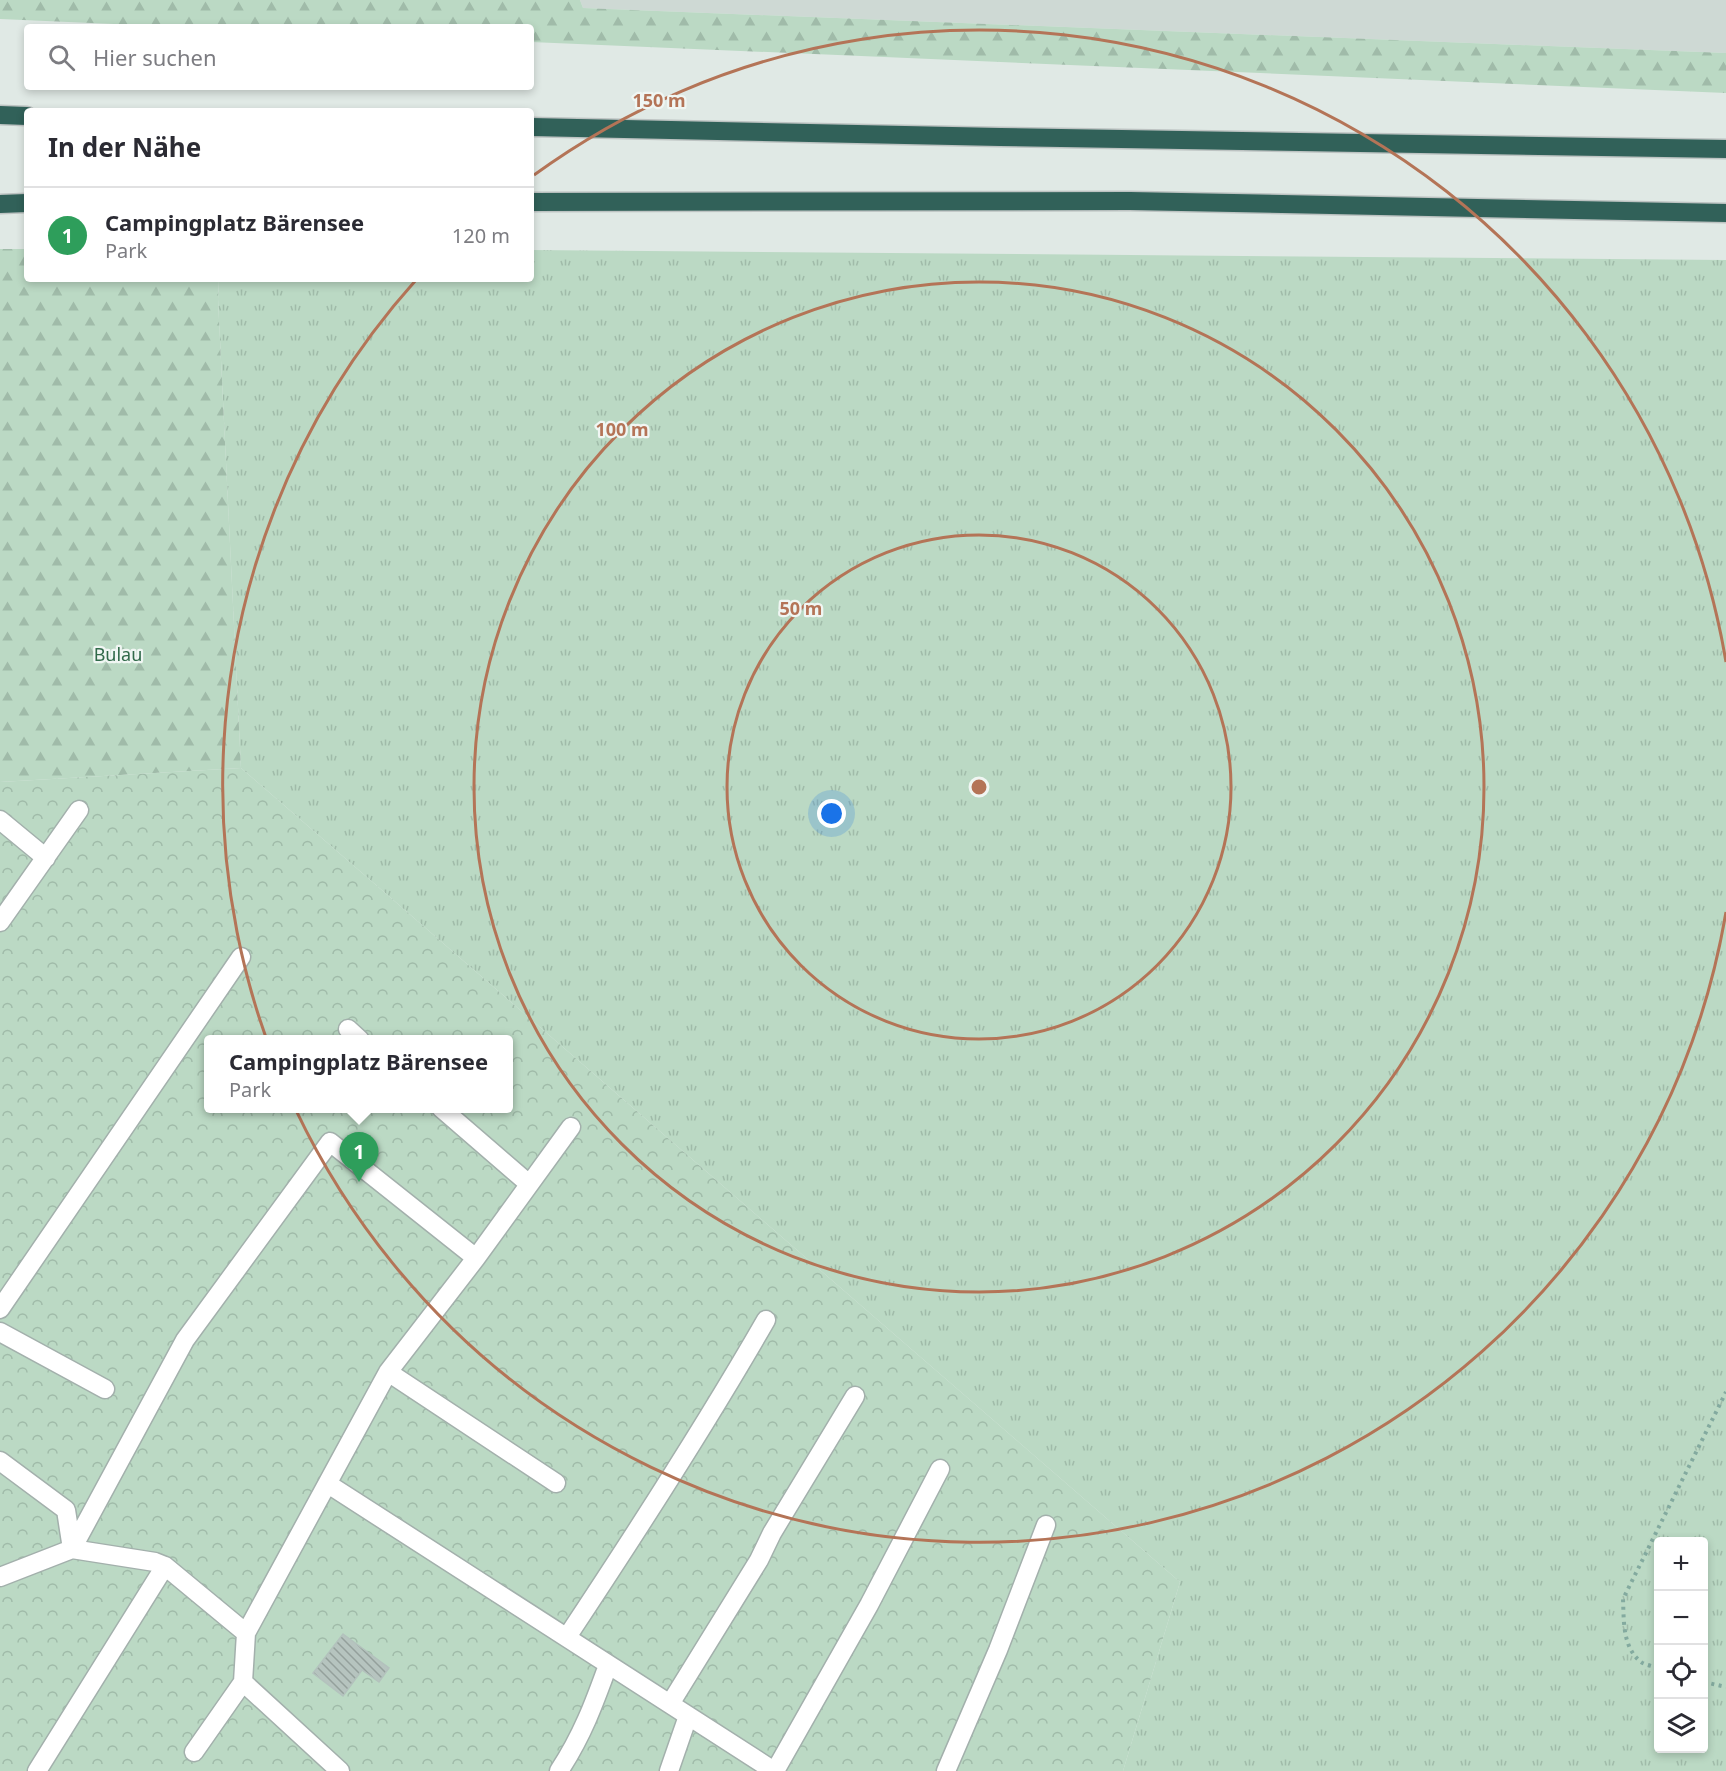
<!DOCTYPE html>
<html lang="de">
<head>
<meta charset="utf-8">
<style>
  :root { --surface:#fff; --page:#f2f2f3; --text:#2b2b33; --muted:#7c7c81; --line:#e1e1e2; --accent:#7e5549 }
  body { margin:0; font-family:"Noto Sans",sans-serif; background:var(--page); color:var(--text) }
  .controls { position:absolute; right:18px; bottom:18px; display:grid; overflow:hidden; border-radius:6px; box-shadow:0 3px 9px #0003 }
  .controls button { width:54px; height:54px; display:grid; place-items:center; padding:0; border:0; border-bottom:2px solid var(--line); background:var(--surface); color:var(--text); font:30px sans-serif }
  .you { position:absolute; left:832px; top:814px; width:21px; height:21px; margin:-15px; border:4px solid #fff; border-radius:50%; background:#1a73e8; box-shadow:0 0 0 9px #1a73e833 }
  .badge { display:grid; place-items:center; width:39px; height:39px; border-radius:50%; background:var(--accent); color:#fff; font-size:20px; font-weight:700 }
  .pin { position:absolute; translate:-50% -50px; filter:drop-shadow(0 2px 3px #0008) }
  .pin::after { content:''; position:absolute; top:32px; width:21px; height:18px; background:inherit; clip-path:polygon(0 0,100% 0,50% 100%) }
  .popup { position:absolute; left:204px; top:1035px; width:309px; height:78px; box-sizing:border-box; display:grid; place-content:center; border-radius:6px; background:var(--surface); filter:drop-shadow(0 2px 4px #0005); font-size:20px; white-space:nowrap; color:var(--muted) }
  .popup b { font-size:22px; color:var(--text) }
  .popup::after { content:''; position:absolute; left:50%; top:100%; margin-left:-12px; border:12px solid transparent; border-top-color:var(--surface) }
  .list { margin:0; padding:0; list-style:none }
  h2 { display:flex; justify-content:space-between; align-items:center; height:78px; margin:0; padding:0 24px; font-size:26px }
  h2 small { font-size:20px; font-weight:400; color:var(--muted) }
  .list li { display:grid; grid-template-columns:39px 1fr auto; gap:18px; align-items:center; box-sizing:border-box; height:96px; padding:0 24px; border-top:2px solid var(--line) }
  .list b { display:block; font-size:22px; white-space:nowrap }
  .list p { margin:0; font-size:20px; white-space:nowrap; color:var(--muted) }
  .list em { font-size:20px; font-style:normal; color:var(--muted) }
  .icon { flex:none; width:33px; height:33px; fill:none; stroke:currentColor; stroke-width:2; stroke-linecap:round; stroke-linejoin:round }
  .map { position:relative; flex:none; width:1726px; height:1771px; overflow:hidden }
  .search { position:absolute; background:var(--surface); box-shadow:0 3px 9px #0003; left:24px; top:24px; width:510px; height:66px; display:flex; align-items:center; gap:15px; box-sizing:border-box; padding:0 21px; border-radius:6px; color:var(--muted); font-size:22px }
  .panel { position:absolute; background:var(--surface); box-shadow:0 3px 9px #0003; left:24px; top:108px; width:510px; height:174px; border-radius:6px }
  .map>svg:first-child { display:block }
  .built { fill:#ced9d4 }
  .grass { fill:url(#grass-tufts); fill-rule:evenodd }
  .forest { fill:url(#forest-firs) }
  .park { fill:url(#park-crowns); fill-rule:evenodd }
  .building { fill:url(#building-back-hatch); stroke:#b3c2bd; stroke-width:1.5 }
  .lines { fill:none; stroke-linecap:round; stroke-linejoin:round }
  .service-casing { stroke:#a3b0ac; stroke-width:21 }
  .motorway-casing { stroke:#bdc3c2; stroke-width:21 }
  .path { stroke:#83aa9f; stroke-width:4; stroke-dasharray:3 4.5; stroke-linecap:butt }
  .service { stroke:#fff; stroke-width:18 }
  .motorway { stroke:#316159; stroke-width:18 }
  .ring { fill:none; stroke:#b47457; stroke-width:3 }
  .labels { text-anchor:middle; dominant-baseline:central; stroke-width:4.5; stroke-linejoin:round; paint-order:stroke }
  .park-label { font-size:18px; fill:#316a4a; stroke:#f0f6f3 }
  .centre { fill:#b47457; stroke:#f0f6f3; stroke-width:3 }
  .ring-label { font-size:18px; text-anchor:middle; font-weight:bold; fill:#b47457; stroke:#f0f6f3; stroke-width:4.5; stroke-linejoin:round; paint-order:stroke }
</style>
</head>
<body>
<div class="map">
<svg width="1726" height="1771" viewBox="0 0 1726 1771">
  <defs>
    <pattern id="grass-tufts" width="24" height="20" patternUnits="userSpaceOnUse" patternTransform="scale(1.5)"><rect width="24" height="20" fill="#bbd9c4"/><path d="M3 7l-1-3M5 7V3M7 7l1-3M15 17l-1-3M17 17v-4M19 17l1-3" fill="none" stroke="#a0bba9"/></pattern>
    <pattern id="forest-firs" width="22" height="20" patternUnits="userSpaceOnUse" patternTransform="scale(1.5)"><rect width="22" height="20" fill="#bbd9c4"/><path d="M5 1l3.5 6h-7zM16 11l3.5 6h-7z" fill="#a0bba9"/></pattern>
    <pattern id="park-crowns" width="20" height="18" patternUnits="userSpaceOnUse" patternTransform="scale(1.5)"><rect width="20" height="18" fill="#bbd9c4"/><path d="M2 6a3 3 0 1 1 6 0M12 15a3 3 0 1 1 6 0" fill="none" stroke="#a0bba9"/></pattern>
    <pattern id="building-back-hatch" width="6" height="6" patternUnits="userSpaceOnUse" patternTransform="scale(1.5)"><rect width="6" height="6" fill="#b6c4bf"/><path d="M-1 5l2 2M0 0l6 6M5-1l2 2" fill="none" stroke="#94a09c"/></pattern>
  </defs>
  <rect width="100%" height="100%" fill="#e0e9e5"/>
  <path class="built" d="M580,0h1146v53l-1143,-45z"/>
  <path class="grass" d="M531,250l1195,10v1511h-603l57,-189 -939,-814 -23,-469 1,-20h312zM1658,1542h46v206h-46z"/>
  <path class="forest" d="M0,0h580l3,8 1143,45v40l-1195,-51v-15h-349l-182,-8z
    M0,249h27v30h192l-1,20 23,469 -241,14z"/>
  <path class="park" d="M241,768l939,814 -57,189h-1123v-989zM209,1040h300v68h-300z"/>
  <path class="building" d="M343,1634l46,34 -10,14 -17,-12 -19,26 -30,-23z"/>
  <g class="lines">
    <defs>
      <path id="service" d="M0,820l46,38
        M0,922l79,-112
        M348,1029l12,11
        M441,1108l88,76
        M0,1309l241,-352
        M0,1332l105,57
        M388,1372l168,111
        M0,1461l66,49 6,39
        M328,1484l446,287
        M72,1549l113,-209 145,-198 146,116
        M0,1577l72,-28 83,13 10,4 81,67
        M567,1637c69,-104 137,-209 199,-317
        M243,1682l97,89
        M670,1704l89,-144 13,-27 83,-137
        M194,1752l49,-70 3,-49 142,-261 88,-114 95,-131
        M37,1771l128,-205
        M559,1771c23,-35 35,-67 49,-106
        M669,1771l19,-55
        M775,1771l94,-166 71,-136
        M946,1771l52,-121 48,-125"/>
      <path id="motorway" d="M0,115l27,1
        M531,127l469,10 726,12
        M531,202l599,-1 596,12
        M0,204l27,-1"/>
    </defs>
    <use href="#service" class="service-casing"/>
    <use href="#motorway" class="motorway-casing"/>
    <path class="path" d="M1658,1668c-5,-2 -13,-3 -17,-6 -19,-15 -17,-42 -18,-63l103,-207
      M1704,1682l22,5"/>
    <use href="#service" class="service"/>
    <use href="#motorway" class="motorway"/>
  </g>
  <g class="ring">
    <circle cx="979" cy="787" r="252"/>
    <circle cx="979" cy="787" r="505"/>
    <path d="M1726 912A757 757 0 1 1 416 280M534 175A757 757 0 0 1 1726 662"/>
  </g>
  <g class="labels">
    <g class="park-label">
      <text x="118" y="654">Bulau</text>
    </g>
  </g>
  <circle cx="979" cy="787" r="9" class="centre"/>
  <g class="ring-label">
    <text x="659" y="107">150 m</text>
    <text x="622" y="436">100 m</text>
    <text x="801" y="615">50 m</text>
  </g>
</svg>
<div class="controls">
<button>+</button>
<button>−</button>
<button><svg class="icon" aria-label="locate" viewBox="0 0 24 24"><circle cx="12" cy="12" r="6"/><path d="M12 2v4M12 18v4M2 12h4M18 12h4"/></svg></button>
<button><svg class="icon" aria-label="layers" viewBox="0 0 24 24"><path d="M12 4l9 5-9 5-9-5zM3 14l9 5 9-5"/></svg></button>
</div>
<div class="you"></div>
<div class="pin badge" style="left:359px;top:1182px;background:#2e9e5b">1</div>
<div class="popup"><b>Campingplatz Bärensee</b>Park</div>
<div class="search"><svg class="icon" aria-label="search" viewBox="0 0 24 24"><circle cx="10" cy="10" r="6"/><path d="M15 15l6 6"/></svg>Hier suchen</div>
<section class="panel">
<h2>In der Nähe<small></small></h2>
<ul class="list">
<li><span class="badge" style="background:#2e9e5b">1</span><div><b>Campingplatz Bärensee</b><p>Park</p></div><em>120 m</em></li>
</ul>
</section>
</div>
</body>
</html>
